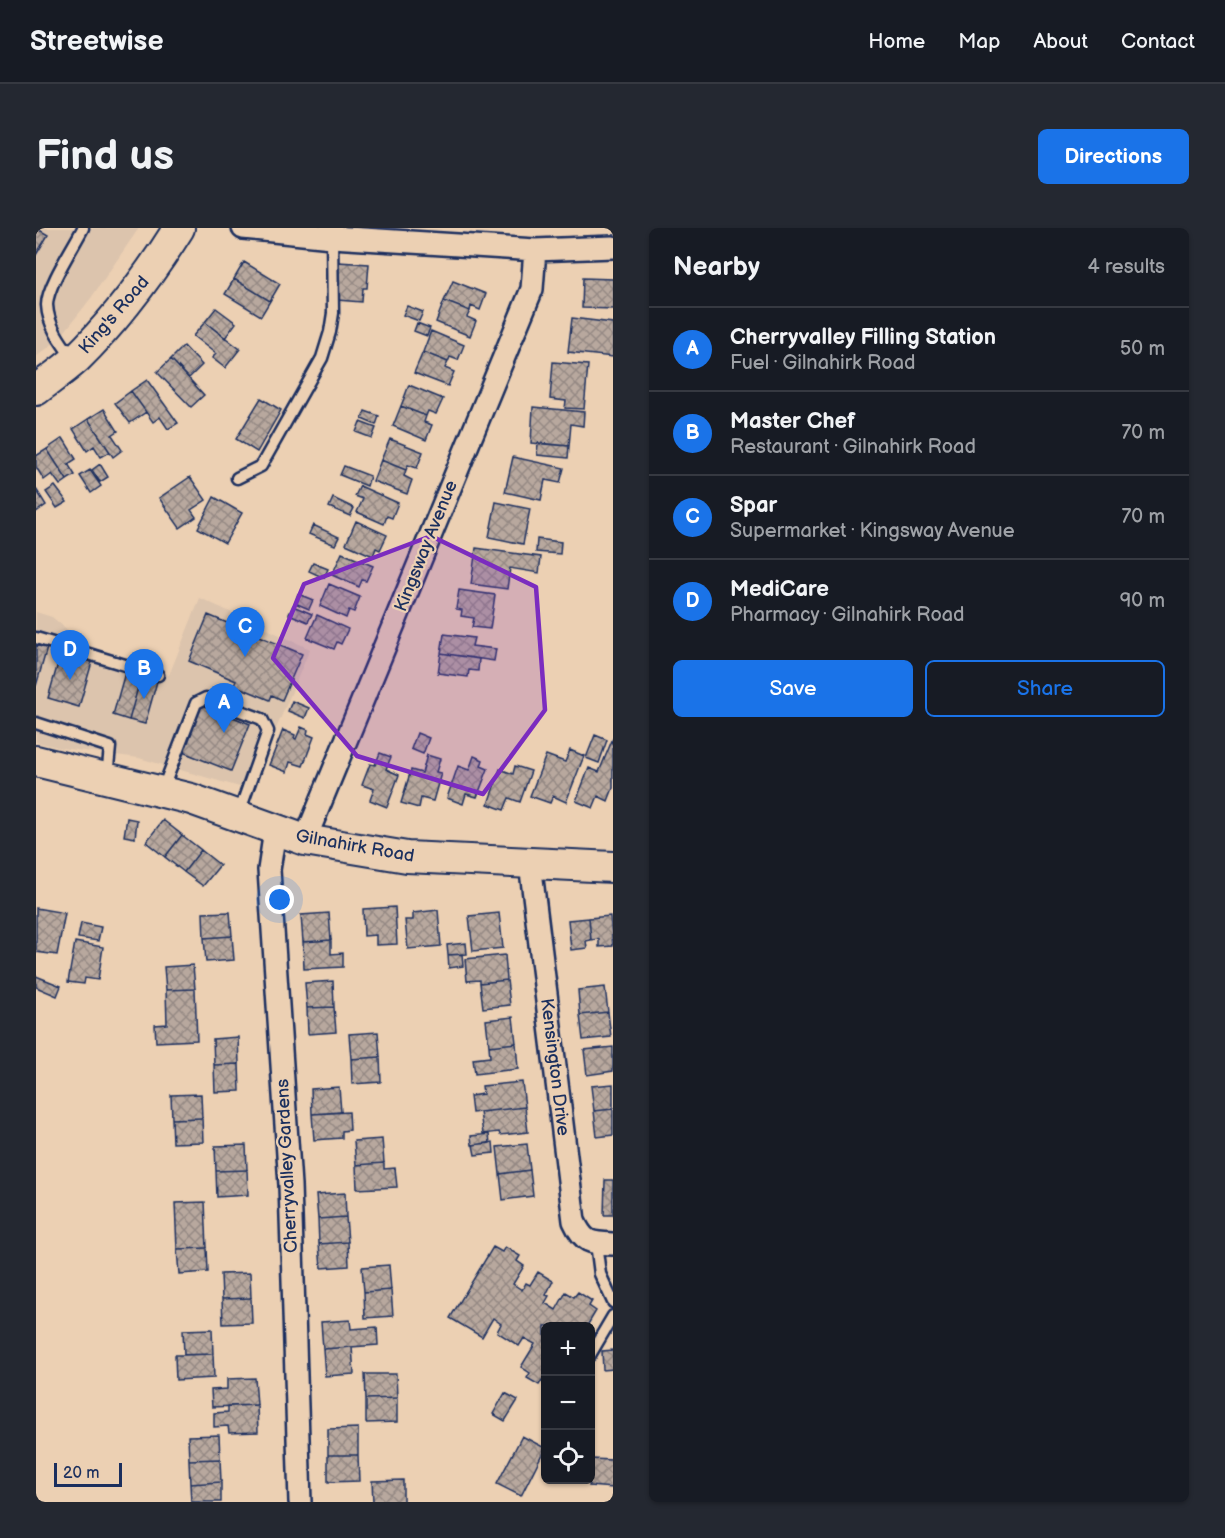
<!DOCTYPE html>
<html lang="en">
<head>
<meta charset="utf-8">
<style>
  :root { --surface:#171b24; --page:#242831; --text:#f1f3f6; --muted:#9ea1a6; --line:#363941; --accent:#1a73e8 }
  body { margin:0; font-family:"Balsamiq Sans",sans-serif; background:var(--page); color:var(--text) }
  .controls { position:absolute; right:18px; bottom:18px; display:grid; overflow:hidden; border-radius:9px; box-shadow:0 2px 4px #0004 }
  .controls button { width:54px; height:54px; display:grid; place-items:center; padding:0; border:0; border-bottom:2px solid var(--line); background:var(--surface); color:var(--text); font:30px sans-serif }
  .scale { position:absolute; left:18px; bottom:15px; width:68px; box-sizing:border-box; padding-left:6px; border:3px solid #1b2f5e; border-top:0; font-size:16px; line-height:21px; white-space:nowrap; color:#1b2f5e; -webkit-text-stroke:4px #ecd0b3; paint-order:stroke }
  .you { position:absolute; left:244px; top:672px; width:21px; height:21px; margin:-15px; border:4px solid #fff; border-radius:50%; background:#1a73e8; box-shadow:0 0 0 9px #1a73e833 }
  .badge { display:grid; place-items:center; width:39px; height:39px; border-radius:50%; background:var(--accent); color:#fff; font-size:20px; font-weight:700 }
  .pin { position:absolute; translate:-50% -50px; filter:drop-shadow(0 2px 3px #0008) }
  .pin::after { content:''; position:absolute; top:32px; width:21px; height:18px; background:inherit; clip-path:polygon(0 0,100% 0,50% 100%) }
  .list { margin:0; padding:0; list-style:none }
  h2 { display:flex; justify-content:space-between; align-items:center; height:78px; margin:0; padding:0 24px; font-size:26px }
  h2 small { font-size:20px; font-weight:400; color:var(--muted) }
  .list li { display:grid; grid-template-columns:39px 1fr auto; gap:18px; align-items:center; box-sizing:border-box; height:84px; padding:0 24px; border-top:2px solid var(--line) }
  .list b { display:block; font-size:22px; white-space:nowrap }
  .list p { margin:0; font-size:20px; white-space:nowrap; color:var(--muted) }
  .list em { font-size:20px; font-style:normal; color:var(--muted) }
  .actions { display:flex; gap:12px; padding:18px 24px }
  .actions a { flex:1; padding:14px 0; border:2px solid var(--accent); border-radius:9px; text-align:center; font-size:21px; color:var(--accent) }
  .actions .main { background:var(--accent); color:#fff }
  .icon { flex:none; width:33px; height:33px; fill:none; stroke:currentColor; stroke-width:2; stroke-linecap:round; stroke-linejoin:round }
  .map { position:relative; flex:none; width:577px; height:1274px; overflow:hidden; border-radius:9px }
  header { display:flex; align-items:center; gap:36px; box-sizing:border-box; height:84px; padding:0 30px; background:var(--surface); border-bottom:2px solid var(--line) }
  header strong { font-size:28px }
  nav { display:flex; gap:33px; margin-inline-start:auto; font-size:21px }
  .intro { display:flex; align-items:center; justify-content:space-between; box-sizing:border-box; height:144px; padding:0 36px }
  h1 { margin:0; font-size:42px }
  .button { padding:15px 27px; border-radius:9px; background:var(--accent); color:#fff; font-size:21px; font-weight:700 }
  main { display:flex; gap:36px; padding:0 36px }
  aside { flex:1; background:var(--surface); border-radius:9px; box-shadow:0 2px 4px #0004 }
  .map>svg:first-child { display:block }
  .built { fill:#dcc4ad }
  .building { fill:url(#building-cross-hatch); stroke:#1b2f5e; stroke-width:1.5 }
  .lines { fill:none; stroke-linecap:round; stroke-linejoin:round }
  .lane-casing { stroke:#1b2f5e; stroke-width:15 }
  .street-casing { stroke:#1b2f5e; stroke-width:26 }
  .secondary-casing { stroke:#1b2f5e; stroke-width:34 }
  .lane { stroke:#ecd0b3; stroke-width:10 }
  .street { stroke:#ecd0b3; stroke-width:21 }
  .secondary { stroke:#ecd0b3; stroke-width:30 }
  .marked { fill:#7b2cbf; fill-opacity:0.2; stroke:#7b2cbf; stroke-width:4.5; stroke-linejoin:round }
  .labels { text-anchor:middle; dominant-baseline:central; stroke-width:4.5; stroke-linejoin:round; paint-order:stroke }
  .street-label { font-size:18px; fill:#1b2f5e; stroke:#ecd0b3 }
</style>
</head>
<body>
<header>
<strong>Streetwise</strong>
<nav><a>Home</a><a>Map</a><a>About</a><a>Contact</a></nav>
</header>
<div class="intro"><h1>Find us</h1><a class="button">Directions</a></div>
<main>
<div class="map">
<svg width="577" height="1274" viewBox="0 0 577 1274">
  <defs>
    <pattern id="building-cross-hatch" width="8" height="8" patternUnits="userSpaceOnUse" patternTransform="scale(1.5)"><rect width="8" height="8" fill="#b8a89e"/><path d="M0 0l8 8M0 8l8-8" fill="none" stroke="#958984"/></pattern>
  </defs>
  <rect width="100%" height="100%" fill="#ecd0b3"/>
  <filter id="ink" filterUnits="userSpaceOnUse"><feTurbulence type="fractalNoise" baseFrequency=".0167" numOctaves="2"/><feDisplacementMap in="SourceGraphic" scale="12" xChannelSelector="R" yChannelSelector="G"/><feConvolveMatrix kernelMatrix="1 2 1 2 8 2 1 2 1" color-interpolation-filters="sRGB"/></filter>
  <g filter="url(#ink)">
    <path class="built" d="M0,0h103l-48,70 -32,41 -23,18z
      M164,370l110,51 -60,141 -111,-32 -78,-10 -25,-6v-130l16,5 28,23 22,14 67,21z"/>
    <path class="building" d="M0,0l12,7 -12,20z
      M208,34l36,22 -10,17 -36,-22z
      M302,34l31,2 -2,24h-4l-1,14 -25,-2z
      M547,50l30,1v30l-31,-1z
      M198,51l36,22 -9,15 -36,-22z
      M417,53l33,13 -6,16 -9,-4 -1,5 -26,-10z
      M408,73l26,10 -3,6 9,4 -6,15 -34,-14z
      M371,78l16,6 -4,9 -16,-6z
      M180,80l20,15 -11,15 -20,-16z
      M536,90l41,5v34l-45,-5z
      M169,94l35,27 -15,19 -13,-10 4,-4 -23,-18z
      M381,95l13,5 -3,8 -13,-5z
      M395,103l33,14 -6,15 -8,-3 -2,5 -25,-10z
      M148,118l18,19 -13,13 -18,-19z
      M387,124l25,10 -3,6 9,4 -6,14 -34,-13z
      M135,131l33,36 -13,12 -34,-35z
      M517,134l35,3 -4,44 -19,-1 1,-7 -16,-2z
      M111,152l31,43 -10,6 -8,-12 -7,5 -22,-31z
      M373,157l34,14 -7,15 -8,-3 -2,5 -25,-10z
      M95,163l15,21 -16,11 -15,-20z
      M225,170l20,12 -24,42 -21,-13z
      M365,178l25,10 -2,6 8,3 -6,15 -33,-14z
      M497,179l51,5 -1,14 -12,-2 -2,22 -38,-3z
      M68,181l14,22 -6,4 10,15 -9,7 -25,-38z
      M329,183l14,5 -3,9 -14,-6z
      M52,191l22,33 -9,5 -7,-11 -7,5 -14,-22z
      M324,194l16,6 -4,10 -16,-6z
      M27,210l13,21 -8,5 7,11 -8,5 -20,-31z
      M354,211l33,13 -6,16 -9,-3 -2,5 -25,-10z
      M502,215l31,3 -1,12 -31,-3z
      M11,221l20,31 -7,5 -8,-11 -8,6 -8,-13v-11z
      M477,229l51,11 -4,15 -15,-3 -4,20 -36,-8z
      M345,232l25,10 -2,6 8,4 -5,14 -34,-13z
      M64,236l8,13 -8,5 -8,-12z
      M308,238l26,10 -3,10 -27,-11z
      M54,242l11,16 -10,7 -11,-17z
      M154,249l16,23 -15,10 5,7 -16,11 -21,-30z
      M19,258l12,16 -10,6 -11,-16z
      M324,258l38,17 -6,15 -5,-2 -3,8 -27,-12 6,-13 -8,-3z
      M0,261l10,16 -10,7z
      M178,269l28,16 -17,30 -27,-15z
      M297,270l21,10 -4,8 -21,-9z
      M460,274l34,7 -7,35 -34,-7z
      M320,293l31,14 -7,15 -4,-2 -3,8 -27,-12z
      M277,297l26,12 -4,8 -26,-11z
      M501,311l24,3 -1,12 -24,-2z
      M440,320l65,9 -2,16 -29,-5 -3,21 -36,-5z
      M306,325l31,13 -7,15 -4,-1 -3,7 -27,-12z
      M277,335l15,6 -4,9 -15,-7z
      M293,356l31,13 -6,15 -5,-2 -3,8 -26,-12z
      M423,362l36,5 -5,34 -18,-2 2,-9 -13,-2 1,-6 -6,-1z
      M262,366l15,6 -4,9 -14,-6z
      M257,378l19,8 -4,8 -19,-8z
      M172,387l94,39 -20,46 -10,-5 -2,5 -36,-15 2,-4 -47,-20z
      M281,387l31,14 -7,15 -4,-2 -3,7 -27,-11z
      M408,406l30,4 -2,8 24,3 -2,12 -53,-8z
      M0,417l11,3 -11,38z
      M25,425l31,9 -13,45 -31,-9z
      M405,425l38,6 -1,12 -9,-1 -1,7 -30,-4z
      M90,441l16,4 -13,47 -16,-5z
      M106,445l16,5 -13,46 -16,-4z
      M256,473l17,7 -4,10 -17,-7z
      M164,476l50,20 -19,47 -51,-20z
      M265,499l7,3 -1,4 7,3 -11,29 -13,-4 -3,10 -18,-7 14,-35 12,5 -1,3 2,1z
      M381,505l12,5 -6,16 -12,-5z
      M559,507l12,5 -8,23 -13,-5z
      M577,510v50l-5,13 -10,-5 -5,12 -17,-7 13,-33 10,4z
      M534,522l14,6 -18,46 -13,-6 -3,7 -20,-7 16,-41 19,7z
      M344,525l11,4 -5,12 13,6 -12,32 -17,-7 4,-11 -12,-4 8,-21 5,1z
      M391,527l13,4 -4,13 5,1 -8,28 -12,-3 -2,10 -18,-5 10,-33 11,3z
      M438,528l9,4 -2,6 7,3 -11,28 -11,-3 -3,10 -16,-6 11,-32 11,4z
      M479,538l16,5 -11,31 -11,-4 -5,12 -16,-6 12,-35 13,5z
      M91,590l10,2 -2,18 -11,-2z
      M127,592l19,15 -17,22 -19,-15z
      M146,607l19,15 -17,22 -19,-15z
      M165,622l19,15 -17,21 -19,-14z
      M359,679l2,37 -21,1v-10l-12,1 -1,-27z
      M0,680l29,5 -8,42 -21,-3z
      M402,682l3,36 -33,3 -3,-29h8v-7z
      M194,684l2,24 -28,2 -1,-25z
      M293,685l2,27 -28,2 -2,-27z
      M463,685l4,35 -30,3 -4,-35z
      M574,688l3,30 -14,1v-8l-8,1 -2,-22z
      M553,690l2,22 -5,1 1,7 -16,2 -3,-30z
      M45,695l20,4 -3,14 -20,-3z
      M196,708l2,24 -28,2 -2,-24z
      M295,712v14l12,-1v14l-39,2 -1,-27z
      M39,714l28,5 -5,33 -13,-2 -1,6 -16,-2z
      M430,715l1,11 -19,1 -1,-10z
      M426,726l1,12 -14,2 -1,-13z
      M469,727l2,25 -27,3v-3l-13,1 -2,-22z
      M157,737l2,24 -29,1 -2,-23z
      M0,748l25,10 -4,10 -21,-9z
      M471,752l3,25 -27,3 -3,-25z
      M297,753l1,26 -27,1 -2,-25z
      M569,759l3,25 -28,3 -2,-25z
      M159,761l2,51 -41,2 -1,-17 12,-1 -1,-34z
      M298,779l2,25 -28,2 -1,-26z
      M572,784l3,25 -28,3 -3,-25z
      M477,789l3,26 -27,3 -3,-26z
      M342,804l2,25 -29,2 -2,-25z
      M202,809l1,27 -25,1 -1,-26z
      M480,815l2,26 -43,5 -2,-15 17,-2 -1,-11z
      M577,819v24l-26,4 -3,-25z
      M344,829l1,25 -29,2 -1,-25z
      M203,836l1,27 -25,1 -1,-27z
      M486,854l3,25 -53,6 -2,-17 13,-2 -1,-8z
      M577,856v25l-19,2 -3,-25z
      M303,859l2,25 -29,2 -1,-25z
      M165,866l1,24 -30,1 -1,-24z
      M489,879l3,25 -28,3 -1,-3 -16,2 -3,-22z
      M577,881v26l-16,2 -3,-26z
      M313,884l1,18 -8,1v7l-28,2 -2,-26z
      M166,890l1,24 -30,1 -1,-24z
      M453,906l1,9 -18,2 -1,-9z
      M346,911l2,24 -28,2 -2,-24z
      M457,914l1,11 -19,2 -2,-10z
      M491,916l3,26 -30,4 -3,-27z
      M210,917l1,25 -31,1 -1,-25z
      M348,935v6l11,-1 2,19 -40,2 -1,-24z
      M211,942l1,25 -31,2 -1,-26z
      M494,942l3,26 -30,4 -3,-26z
      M569,952h8v35h-9z
      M309,965l1,24 -28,2 -2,-24z
      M169,974l2,46 -30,1 -2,-46z
      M310,989l2,25 -29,2 -1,-25z
      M312,1014l1,24 -28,2 -2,-24z
      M457,1019l9,5 3,-5 15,9 -3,5 7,5 -11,18 9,6 4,-7 4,2 8,-13 15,9 -7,14 3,1 -4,7 11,7 10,-18 8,5 4,-5 14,9 -3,5 7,5 -9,15h-42v56l-3,-2 -3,5 -12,-7 3,-5 -9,-6 14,-23 -11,-6 -5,8 -22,-14 4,-8 -8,-6 -11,19 -32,-19z
      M171,1020l1,24 -29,2 -2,-25z
      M353,1037l2,25 -27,2 -2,-25z
      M214,1045l1,25 -29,1 -1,-25z
      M355,1062l2,26 -28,2 -1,-26z
      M215,1070l1,25 -29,1 -1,-25z
      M314,1092l1,9 26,-2 1,18 -55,4 -2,-27z
      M176,1101l1,25 -29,1 -1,-25z
      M316,1119l2,27 -29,2 -2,-27z
      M577,1122v19l-10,1 -1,-19z
      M177,1126l1,24 -38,2 -1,-25z
      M329,1146h31l1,24 -31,1z
      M219,1150l2,27 -45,2 -1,-17 16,-1v-10z
      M469,1165l13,7 -13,21 -12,-7z
      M361,1170v24l-31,1v-24z
      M221,1177l1,27 -29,1 -1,-7 -14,1v-14l14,-1v-6z
      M322,1200v27h-30v-26z
      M183,1207l1,24 -31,1 -1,-24z
      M486,1208l23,12 -24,48 -24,-12z
      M292,1227h30l1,26 -31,1z
      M184,1231l1,23 -31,2 -1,-24z
      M555,1231l22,1v28l-24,-2z
      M367,1252v22h-30l-1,-21z
      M185,1254v20h-30l-1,-18z"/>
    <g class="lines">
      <defs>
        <path id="lane" d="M38,132c-12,-16 -26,-34 -27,-55 0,-19 27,-59 36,-77
          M201,250l24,-12 61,-108 8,-26 3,-19 -1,-76
          M0,410l122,37
          M0,495l74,24 -3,30
          M126,563l34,-88 10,-5 56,21 6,12 -29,82
          M560,1015l4,31 13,28
          M554,1127l23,-39"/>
        <path id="street" d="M207,0l89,9 203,13 78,-3
          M239,602l-6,40 21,315 10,317
          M269,612l227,-551 3,-39
          M494,635l44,358c10,22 16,22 39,23"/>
        <path id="secondary" d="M0,162c13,-10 28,-20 40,-31 41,-40 73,-83 103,-131
          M0,533l155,38 114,41 102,17 206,10"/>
      </defs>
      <use href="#lane" class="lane-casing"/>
      <use href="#street" class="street-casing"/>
      <use href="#secondary" class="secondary-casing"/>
      <use href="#lane" class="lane"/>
      <use href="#street" class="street"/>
      <use href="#secondary" class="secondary"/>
    </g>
  </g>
  <path class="marked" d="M395,308l105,51 9,123 -62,84 -126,-38 -84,-98 31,-74z"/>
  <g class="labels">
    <g class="street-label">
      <text transform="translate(78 87) rotate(-49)">King's Road</text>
      <text transform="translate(390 318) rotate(-68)">Kingsway Avenue</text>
      <text transform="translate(319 618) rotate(10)">Gilnahirk Road</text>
      <text transform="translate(519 839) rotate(83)">Kensington Drive</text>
      <text transform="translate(251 938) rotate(-93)">Cherryvalley Gardens</text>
    </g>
  </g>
</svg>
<div class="controls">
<button>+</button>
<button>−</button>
<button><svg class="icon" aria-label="locate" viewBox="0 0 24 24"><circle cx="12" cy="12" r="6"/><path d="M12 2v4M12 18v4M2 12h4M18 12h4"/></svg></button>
</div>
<div class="scale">20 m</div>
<div class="you"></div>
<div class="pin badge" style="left:188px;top:505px">A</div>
<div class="pin badge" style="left:108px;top:471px">B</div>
<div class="pin badge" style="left:209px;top:429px">C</div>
<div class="pin badge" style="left:34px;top:452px">D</div>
</div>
<aside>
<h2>Nearby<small>4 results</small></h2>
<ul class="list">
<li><span class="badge">A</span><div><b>Cherryvalley Filling Station</b><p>Fuel · Gilnahirk Road</p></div><em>50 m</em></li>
<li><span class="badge">B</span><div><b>Master Chef</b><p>Restaurant · Gilnahirk Road</p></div><em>70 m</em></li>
<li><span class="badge">C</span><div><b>Spar</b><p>Supermarket · Kingsway Avenue</p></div><em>70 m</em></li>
<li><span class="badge">D</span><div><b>MediCare</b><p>Pharmacy · Gilnahirk Road</p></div><em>90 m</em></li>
</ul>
<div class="actions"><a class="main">Save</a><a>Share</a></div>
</aside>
</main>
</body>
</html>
